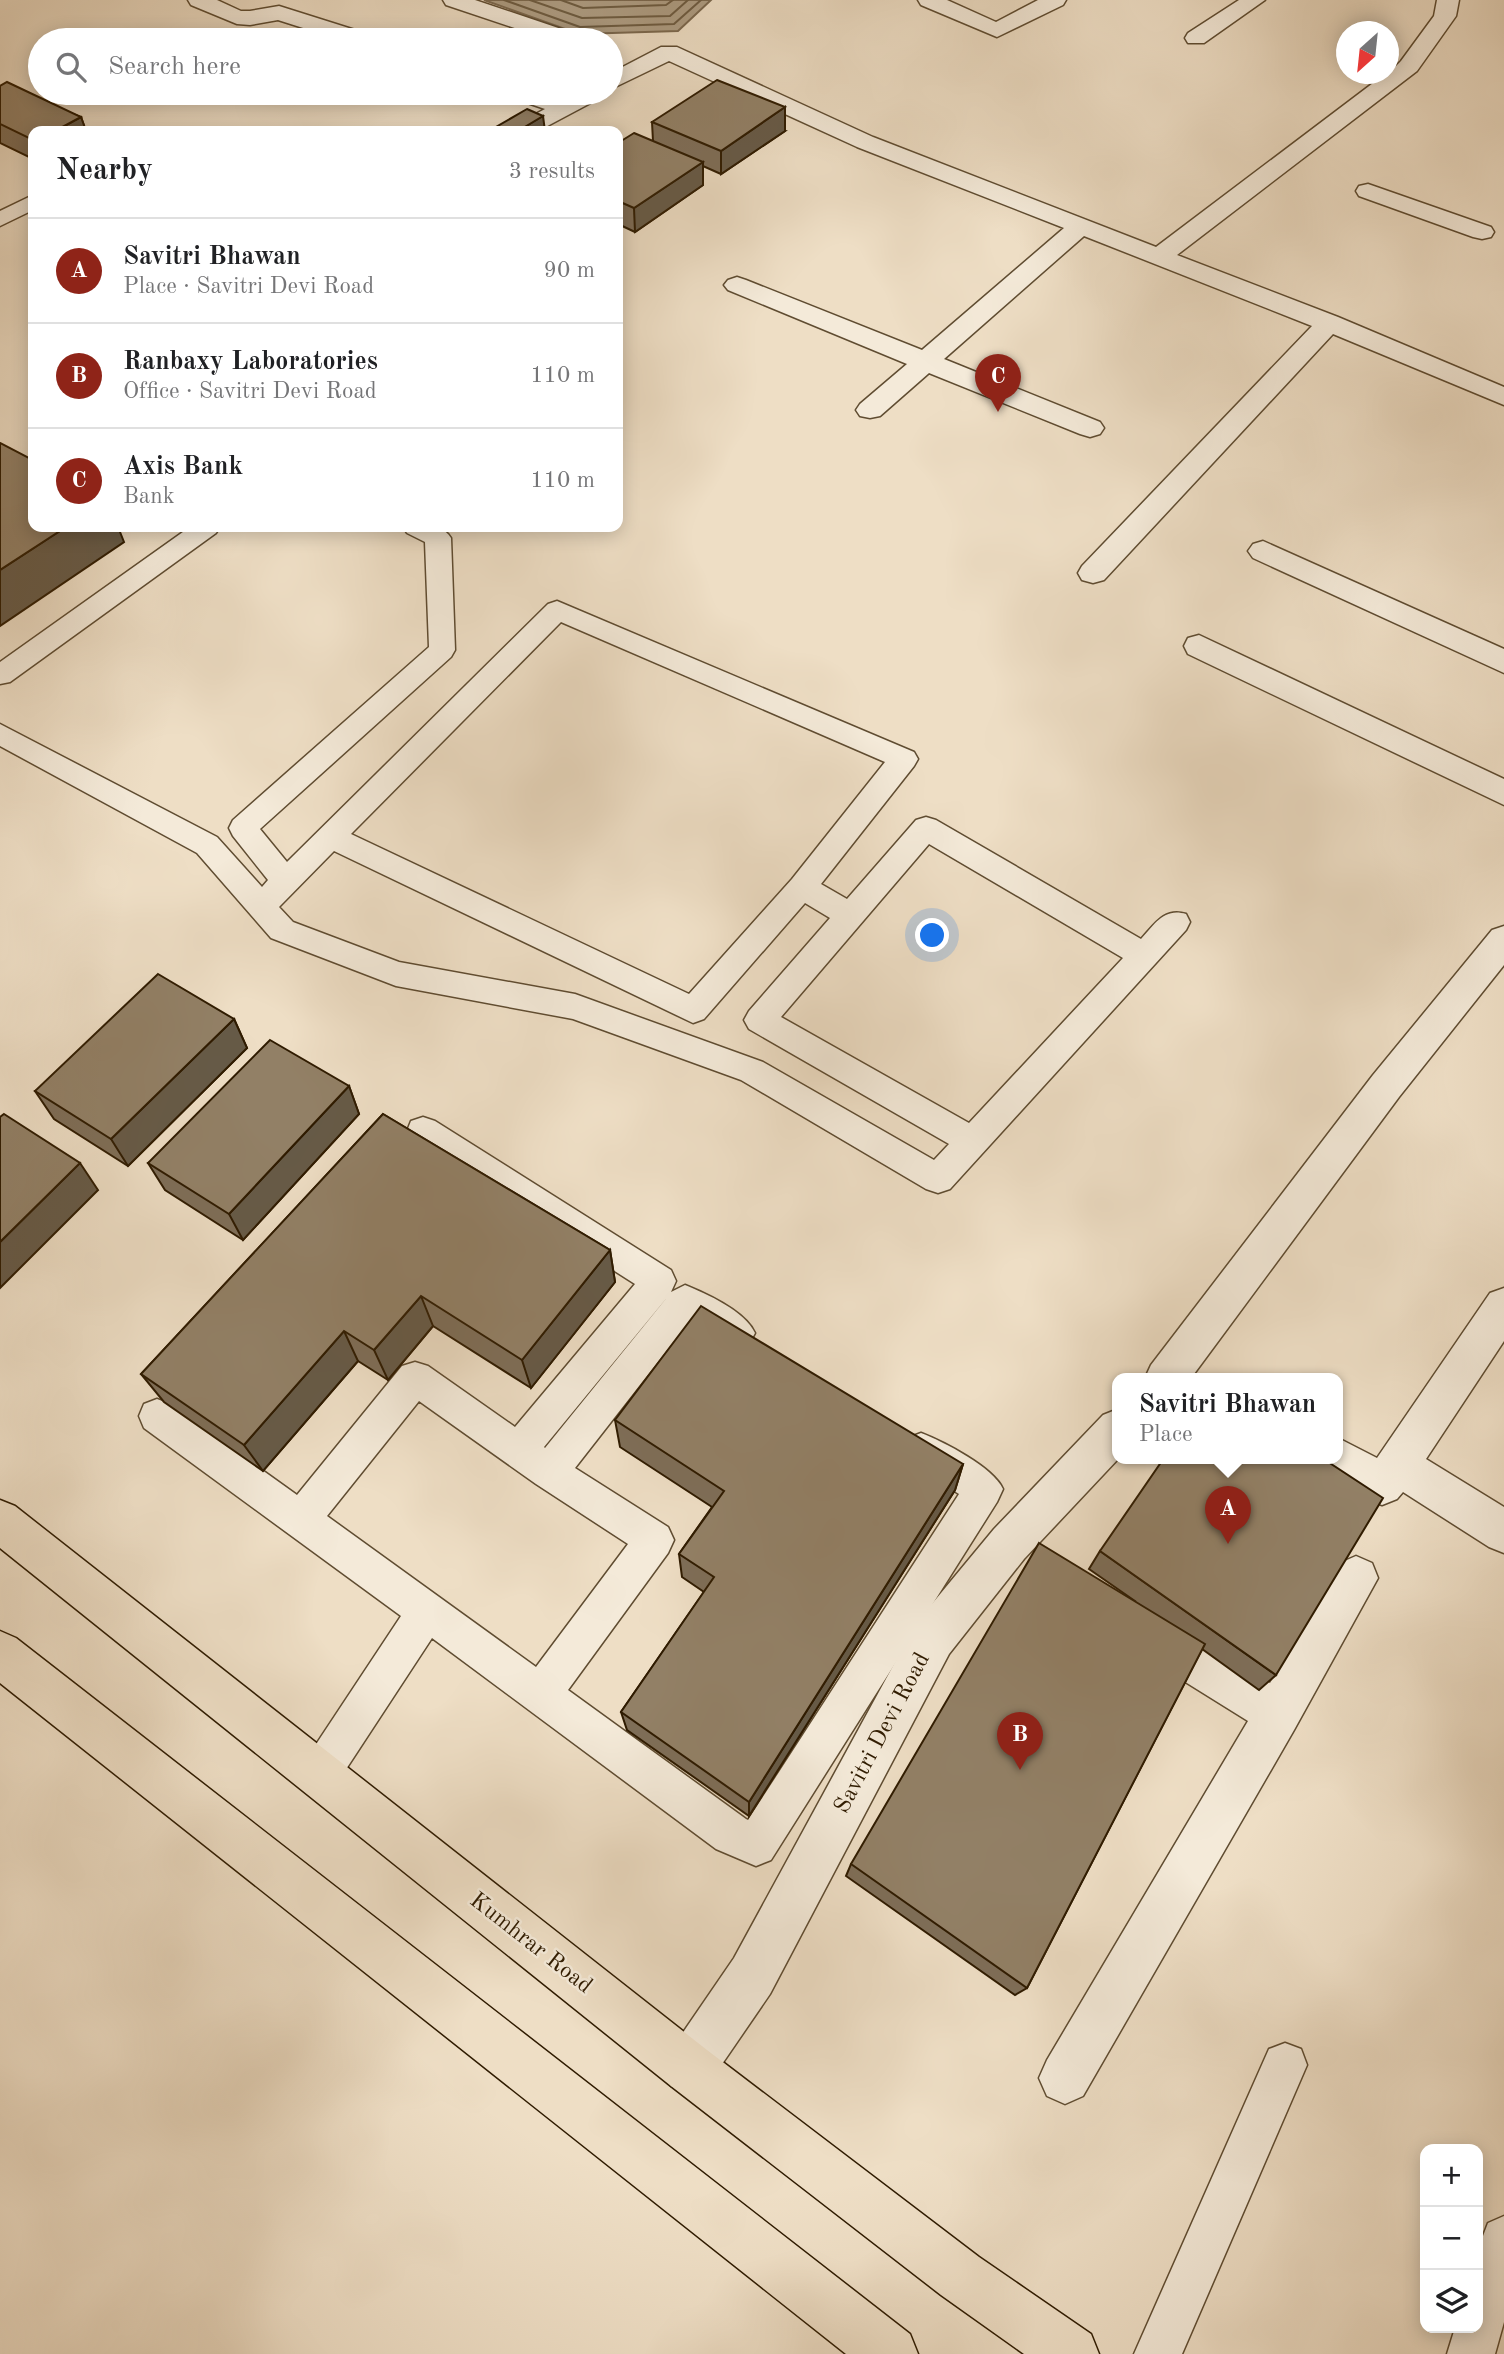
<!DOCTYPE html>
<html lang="en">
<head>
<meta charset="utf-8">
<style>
  :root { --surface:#fff; --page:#f6f6f6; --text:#202124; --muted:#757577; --line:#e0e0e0; --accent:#8f2418 }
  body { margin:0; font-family:"Old Standard TT",serif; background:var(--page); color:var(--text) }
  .controls { position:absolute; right:21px; bottom:21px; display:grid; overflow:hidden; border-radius:14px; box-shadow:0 4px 18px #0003 }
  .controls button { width:63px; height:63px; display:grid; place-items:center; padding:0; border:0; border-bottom:2px solid var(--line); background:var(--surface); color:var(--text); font:35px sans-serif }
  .compass { position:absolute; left:1336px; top:21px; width:63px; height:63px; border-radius:50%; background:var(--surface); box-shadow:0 4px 18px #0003; rotate:207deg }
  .you { position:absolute; left:933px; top:936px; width:24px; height:24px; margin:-18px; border:5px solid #fff; border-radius:50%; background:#1a73e8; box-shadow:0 0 0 10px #1a73e833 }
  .badge { display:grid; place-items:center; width:46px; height:46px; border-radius:50%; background:var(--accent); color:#fff; font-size:23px; font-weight:700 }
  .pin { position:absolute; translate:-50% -58px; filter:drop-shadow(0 2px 4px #0008) }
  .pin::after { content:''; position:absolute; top:37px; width:24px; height:21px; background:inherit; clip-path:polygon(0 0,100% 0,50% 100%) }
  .popup { position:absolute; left:1112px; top:1373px; width:231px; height:91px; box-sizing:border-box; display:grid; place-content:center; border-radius:14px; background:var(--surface); filter:drop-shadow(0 2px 5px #0005); font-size:23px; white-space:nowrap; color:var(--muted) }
  .popup b { font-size:26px; color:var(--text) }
  .popup::after { content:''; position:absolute; left:50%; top:100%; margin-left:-14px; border:14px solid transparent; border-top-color:var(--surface) }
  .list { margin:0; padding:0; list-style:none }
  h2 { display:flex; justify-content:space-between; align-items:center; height:91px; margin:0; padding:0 28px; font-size:30px }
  h2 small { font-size:23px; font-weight:400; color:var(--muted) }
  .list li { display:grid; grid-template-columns:46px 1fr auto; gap:21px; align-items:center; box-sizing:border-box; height:105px; padding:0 28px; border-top:2px solid var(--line) }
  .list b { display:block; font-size:26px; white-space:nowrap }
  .list p { margin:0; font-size:23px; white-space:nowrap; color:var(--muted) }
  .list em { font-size:23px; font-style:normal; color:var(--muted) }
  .icon { flex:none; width:38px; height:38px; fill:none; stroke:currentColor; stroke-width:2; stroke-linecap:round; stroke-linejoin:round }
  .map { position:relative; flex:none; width:1504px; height:2354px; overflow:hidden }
  .search { position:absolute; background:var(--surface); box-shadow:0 4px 18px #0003; left:28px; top:28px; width:595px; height:77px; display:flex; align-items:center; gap:18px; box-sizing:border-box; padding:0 24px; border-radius:38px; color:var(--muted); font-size:26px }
  .panel { position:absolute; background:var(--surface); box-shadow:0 4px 18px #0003; left:28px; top:126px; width:595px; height:406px; border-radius:14px }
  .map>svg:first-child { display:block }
  .water { fill:#ad9c82; stroke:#7b684e; stroke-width:2 }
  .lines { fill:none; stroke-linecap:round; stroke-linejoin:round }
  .shore { stroke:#6e5c41; stroke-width:2 }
  .lane-casing { stroke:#5f4c31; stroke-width:3 }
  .street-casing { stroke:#5f4c31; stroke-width:3 }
  .highway-casing { stroke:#2f1b00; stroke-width:3 }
  .lane { fill:#f4ead9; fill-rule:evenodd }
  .street { fill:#f4ead9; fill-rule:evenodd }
  .highway { fill:#eedec5; fill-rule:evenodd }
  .wall { fill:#7e6e58; stroke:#2f1b00; stroke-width:2 }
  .shaded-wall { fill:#665a47; stroke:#2f1b00; stroke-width:2 }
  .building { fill:#928066; stroke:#2f1b00; stroke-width:2 }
  .labels { text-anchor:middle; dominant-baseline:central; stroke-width:5; stroke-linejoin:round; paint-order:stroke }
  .near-street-label { font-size:23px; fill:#2f1b00; stroke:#f4ead9 }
</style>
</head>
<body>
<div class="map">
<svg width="1504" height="2354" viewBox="0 0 1504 2354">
  <rect width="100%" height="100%" fill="#eedec5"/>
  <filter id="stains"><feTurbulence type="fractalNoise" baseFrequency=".00286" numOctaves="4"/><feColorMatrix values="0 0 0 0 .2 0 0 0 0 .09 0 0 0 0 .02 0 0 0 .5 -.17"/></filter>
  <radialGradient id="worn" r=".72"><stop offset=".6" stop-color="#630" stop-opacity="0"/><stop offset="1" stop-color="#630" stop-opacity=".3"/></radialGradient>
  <path class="water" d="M484,0h227l-33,31 -99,3z"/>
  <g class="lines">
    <path class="shore" d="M504,0l76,27 94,-3 27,-24
      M530,0l52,18 88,-2 18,-16
      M561,0l22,8 83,-3 7,-5"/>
    <defs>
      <path id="lane" d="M33,195v15l-33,16v-15z
        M190,527h30l-4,6 -206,149 -10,2v-22z
        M403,527c17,-1 38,-5 48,11l4,112 -4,7 -191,172 27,33 261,-258 9,-3 357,151 4,7 -4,7 -93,118 26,15 69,-79 10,-3 10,3 205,119c13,-14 23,-32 45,-25l4,8 -4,8 -236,259 -12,4 -12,-4 -185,-109 -168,-61 -177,-33 -125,-48 -74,-85 -197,-107v-22l217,113 45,50 6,-7 -35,-44 -4,-8 4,-8 196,-173 -4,-105 -18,-9zM561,622l324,140 -93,117 -103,115 -338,-160zM929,844l194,114 -154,165 -188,-106zM334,851l359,172 11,-4 101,-116 25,15 -81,93 -5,9 5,9 200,115 -15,16 -171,-98 -188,-68 -176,-32 -106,-40 -14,-15z
        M423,1117l12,4 236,149 5,11 -5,11 14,-7c22,9 60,26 70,48l-6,11 -12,5 -48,-27 -114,146 93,59 6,13 -6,13 -100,137 178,129 2,1 211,-326 -51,-32 -5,-12 5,-12 13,-5c23,9 72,34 82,56l-6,13 -226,358 -15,6 -40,-17 -284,-211 -99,151 -14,6 -14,-6 -6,-14 6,-14 96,-145 -257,-188 -5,-12 5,-12 13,-5 13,5 127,91 105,-129 13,-4 13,4 87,61 120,-143 -224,-143 -4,-10 4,-10zM669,1295l-124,153 -1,-1zM419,1401l117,83 92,60 -92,123 -209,-151z
        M1285,2043l16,6 6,16 -125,289h-48l135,-305z
        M1504,2216v106l-9,32h-48l8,-26h23v-79l10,-26z"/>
      <path id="street" d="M188,0h29l24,11h9l29,-5 92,29 3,5h-33l-63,-20 -28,5 -13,-1 -46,-19z
        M443,0h32l104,35 3,5h-32l-104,-35z
        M918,0h29l49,22 42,-22h28l-3,5 -66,32 -76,-32z
        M1239,0h26l-61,43h-16l-3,-5 3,-5z
        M1437,0h22l-3,16 -39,55 -240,184 161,62 166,70v18l-171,-71 -229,246 -11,3 -11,-3 -4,-7 4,-7 230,-240 -228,-90 -140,123 156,63 4,6 -4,6 -10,3 -10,-3 -151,-61 -49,43 -10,2 -10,-2 -4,-6 4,-6 47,-40 -179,-74 -4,-5 4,-5 9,-3 9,3 176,70 142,-122 -207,-81 -188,-86 -58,28v-16l50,-26h16l196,90 283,110 229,-173h3l13,-13 33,-45z
        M510,93h33l20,6 12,-6h28l-3,5 -62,33h-29l4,-5 32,-17 -32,-11z
        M1368,184l123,43 3,5 -3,5 -9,2 -9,-2 -114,-41 -3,-5 3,-5z
        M1263,541l241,108v24l-251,-115 -5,-7 5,-7z
        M1199,635l305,144v26l-316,-151 -4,-8 4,-8z
        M1504,926v39l-105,132 -208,281h-46l6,-13 222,-290 119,-145z
        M1504,1288v53l-78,118 78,48v46l-15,-6 -86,-55 -6,7 -15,6c-24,-9 -55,-23 -65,-47h21v-20l39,20 113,-165z
        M1118,1409l1,49 -95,101 -75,95 -179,340 -63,92 -18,8 -18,-8 -8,-18 8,-18 63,-92 183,-336 77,-93 109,-114z
        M1356,1556l16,7 6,15 -84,152 -211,366 -18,8 -18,-8 -8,-18 8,-18 201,-339 -114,-71 -7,-16 7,-16 16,-7 16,7 104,65 70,-120z"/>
      <path id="highway" d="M0,1500l15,6 692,544 272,207 112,77 8,20h-75l-83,-59 -270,-209 -671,-538z
        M0,1631l16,7 894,696 8,20h-72l-846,-671z"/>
    </defs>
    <use href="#lane" class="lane-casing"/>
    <use href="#street" class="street-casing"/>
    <use href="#highway" class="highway-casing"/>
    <use href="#lane" class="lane"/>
    <use href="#street" class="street"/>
    <use href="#highway" class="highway"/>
  </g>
  <path class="wall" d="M0,86l81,31 5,14h-53v28l-33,-16z
    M652,122l133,9 -64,43 -18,-8v19l-68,47 -17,-8v-81l35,-2z
    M234,1019l13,29 -119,118 -74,-47 -19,-28z
    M349,1086l10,28 -116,126 -78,-50 -17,-27z
    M383,1114l227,136 5,32 -84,106 -98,-62 -45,54 -30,-19 -95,110 -99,-69 -23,-28z
    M615,1420l348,44 -8,26 -206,326 -122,-86 -6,-18 83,-120 -22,-15 -3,-23 33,-47 -92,-60z
    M1100,1551l176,124 -17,15 -57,-41 -175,339 -12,7 -169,-119 5,-12 284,-263 -46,-32z"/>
  <path class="shaded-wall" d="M785,107v24l-64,43v-23z
    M543,116l2,15h-21l-1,-3z
    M81,117l5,14h-31z
    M703,162v23l-68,47 -1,-24z
    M66,527h52l6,15 -124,84v-56z
    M234,1019l13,29 -119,118 -17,-27z
    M349,1086l10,28 -116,126 -14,-26z
    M80,1163l18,27 -98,98v-46z
    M610,1250l5,32 -84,106 -9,-28z
    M421,1296l12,30 -45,54 -14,-30z
    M344,1331l14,30 -95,110 -19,-26z
    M963,1464l-8,26 -206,326v-14z"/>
  <path class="building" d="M717,80l68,27 -64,44 -69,-29z
    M7,82l74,35 -26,14h-22v9l-33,-16v-38z
    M527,109l16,7 -20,12 7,3h-41z
    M634,133l69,29 -69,46 -16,-7v-58z
    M0,443l33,17v67h33l-66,43z
    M158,974l76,45 -123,120 -76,-48z
    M270,1040l79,46 -120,128 -81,-51z
    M4,1114l76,49 -80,79v-125z
    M383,1114l227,136 -88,110 -101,-64 -47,54 -30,-19 -100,114 -103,-71z
    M701,1306l262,158 -214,338 -128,-90 93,-135 -35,-23 45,-63 -109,-71z
    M1164,1458h158l61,40 -107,177 -176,-124z
    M1039,1543l166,101 -178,344 -176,-124z"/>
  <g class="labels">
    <g class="near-street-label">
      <text transform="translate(882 1733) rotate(-62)">Savitri Devi Road</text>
      <text transform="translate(531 1943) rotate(38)">Kumhrar Road</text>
    </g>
  </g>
  <rect width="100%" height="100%" filter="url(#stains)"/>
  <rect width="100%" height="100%" fill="url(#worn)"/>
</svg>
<div class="controls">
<button>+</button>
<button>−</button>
<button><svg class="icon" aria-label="layers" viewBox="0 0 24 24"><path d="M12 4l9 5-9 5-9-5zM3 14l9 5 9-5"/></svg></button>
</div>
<svg class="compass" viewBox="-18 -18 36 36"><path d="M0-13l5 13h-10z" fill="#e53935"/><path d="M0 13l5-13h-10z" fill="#757577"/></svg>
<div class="you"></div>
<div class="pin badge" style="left:1228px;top:1544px">A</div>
<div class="popup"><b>Savitri Bhawan</b>Place</div>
<div class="pin badge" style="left:1020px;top:1770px">B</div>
<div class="pin badge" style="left:998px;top:412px">C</div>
<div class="search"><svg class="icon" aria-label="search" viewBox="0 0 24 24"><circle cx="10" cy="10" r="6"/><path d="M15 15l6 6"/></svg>Search here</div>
<section class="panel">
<h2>Nearby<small>3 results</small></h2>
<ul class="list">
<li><span class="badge">A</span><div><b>Savitri Bhawan</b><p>Place · Savitri Devi Road</p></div><em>90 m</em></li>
<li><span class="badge">B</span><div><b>Ranbaxy Laboratories</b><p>Office · Savitri Devi Road</p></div><em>110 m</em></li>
<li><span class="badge">C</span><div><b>Axis Bank</b><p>Bank</p></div><em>110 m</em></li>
</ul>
</section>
</div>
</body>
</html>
